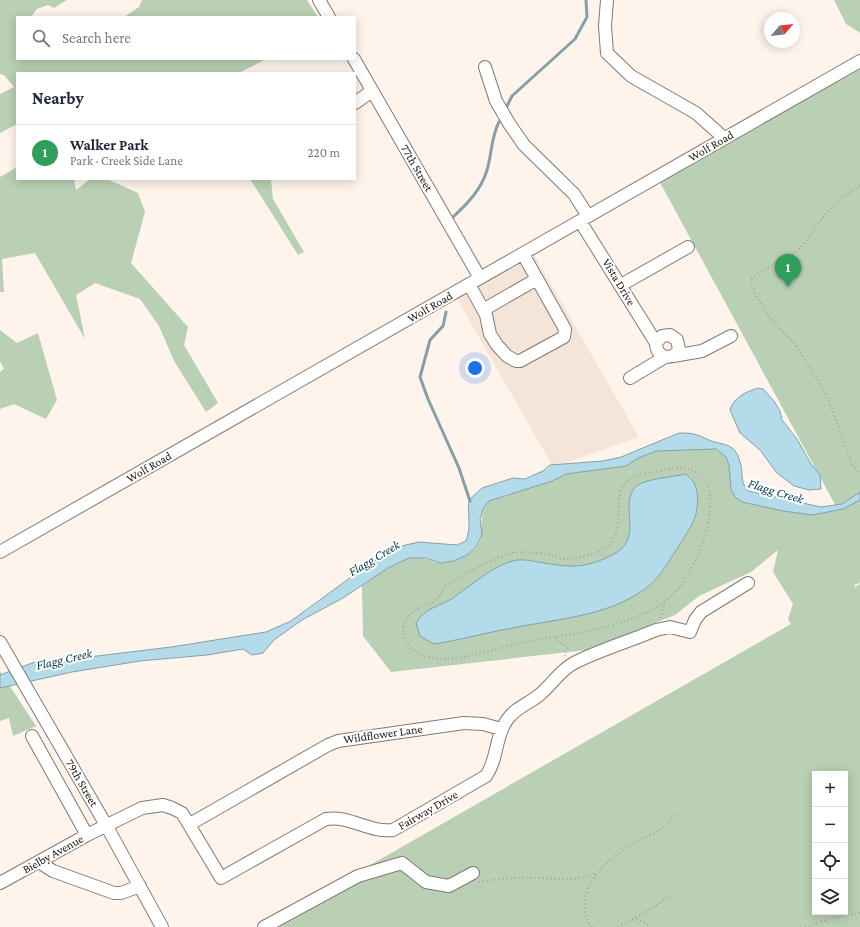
<!DOCTYPE html>
<html lang="en">
<head>
<meta charset="utf-8">
<style>
  :root { --surface:#fff; --page:#f6f6f7; --text:#1f2937; --muted:#747a83; --line:#e0e1e3; --accent:#8750c8 }
  body { margin:0; font-family:"Crimson Pro",serif; background:var(--page); color:var(--text) }
  .controls { position:absolute; right:12px; bottom:12px; display:grid; overflow:hidden; border-radius:0px; box-shadow:0 2px 10px #0003 }
  .controls button { width:36px; height:36px; display:grid; place-items:center; padding:0; border:0; border-bottom:1px solid var(--line); background:var(--surface); color:var(--text); font:20px sans-serif }
  .compass { position:absolute; left:764px; top:12px; width:36px; height:36px; border-radius:50%; background:var(--surface); box-shadow:0 2px 10px #0003; rotate:62deg }
  .you { position:absolute; left:475px; top:368px; width:14px; height:14px; margin:-10px; border:3px solid #fff; border-radius:50%; background:#1a73e8; box-shadow:0 0 0 6px #1a73e833 }
  .badge { display:grid; place-items:center; width:26px; height:26px; border-radius:50%; background:var(--accent); color:#fff; font-size:13px; font-weight:700 }
  .pin { position:absolute; translate:-50% -33px; filter:drop-shadow(0 1px 2px #0008) }
  .pin::after { content:''; position:absolute; top:21px; width:14px; height:12px; background:inherit; clip-path:polygon(0 0,100% 0,50% 100%) }
  .list { margin:0; padding:0; list-style:none }
  h2 { display:flex; justify-content:space-between; align-items:center; height:52px; margin:0; padding:0 16px; font-size:17px }
  h2 small { font-size:13px; font-weight:400; color:var(--muted) }
  .list li { display:grid; grid-template-columns:26px 1fr auto; gap:12px; align-items:center; box-sizing:border-box; height:56px; padding:0 16px; border-top:1px solid var(--line) }
  .list b { display:block; font-size:15px; white-space:nowrap }
  .list p { margin:0; font-size:13px; white-space:nowrap; color:var(--muted) }
  .list em { font-size:13px; font-style:normal; color:var(--muted) }
  .icon { flex:none; width:22px; height:22px; fill:none; stroke:currentColor; stroke-width:2; stroke-linecap:round; stroke-linejoin:round }
  .map { position:relative; flex:none; width:860px; height:927px; overflow:hidden }
  .search { position:absolute; background:var(--surface); box-shadow:0 2px 10px #0003; left:16px; top:16px; width:340px; height:44px; display:flex; align-items:center; gap:10px; box-sizing:border-box; padding:0 14px; border-radius:0px; color:var(--muted); font-size:15px }
  .panel { position:absolute; background:var(--surface); box-shadow:0 2px 10px #0003; left:16px; top:72px; width:340px; height:108px; border-radius:0px }
  .map>svg:first-child { display:block }
  .built { fill:#f5e5d8 }
  .green { fill:#b9d0b4; fill-rule:evenodd }
  .water { fill:#b3dbea; stroke:#85a0aa }
  .lines { fill:none; stroke-linecap:round; stroke-linejoin:round }
  .stream { stroke:#85a0aa; stroke-width:3 }
  .minor-casing { stroke:#827972; stroke-width:14 }
  .path { stroke:#a8a19a; stroke-width:2; stroke-dasharray:1 3; stroke-linecap:butt }
  .minor { stroke:#fff; stroke-width:12 }
  .labels { text-anchor:middle; dominant-baseline:central; stroke-width:4; stroke-linejoin:round; paint-order:stroke }
  .street-label { font-size:12px; fill:#191613; stroke:#fff }
  .water-label { font-size:13px; font-style:italic; fill:#023f4f; stroke:#fff }
</style>
</head>
<body>
<div class="map">
<svg width="860" height="927" viewBox="0 0 860 927">
  <rect width="100%" height="100%" fill="#fef4ec"/>
  <path class="built" d="M533,253l106,184 -86,30 -97,-170z"/>
  <path class="green" d="M0,0h67l-13,8 -6,-3 -11,4 -6,8h-14v42h249l-27,14h-222v51l-17,9v-39l14,-7 -10,-12 -4,-1z
    M142,0h165l11,17h-194l15,-10z
    M834,0h26v33l-14,-9z
    M860,64v519l-6,2 1,2 5,-3v343h-598l529,-303 -3,-5 5,-15 -20,-32 5,-22 -27,22 -52,24 -24,19 -88,35 -196,22 -28,-36 -1,-50c14,-10 31,-25 48,-28 12,-2 20,4 30,5 9,0 31,-9 37,-16 10,-13 -2,-29 12,-46l63,-20 14,-7 60,-8 12,-8 18,-7 59,-2 11,8 3,8 2,24 11,13 41,9 29,4 26,-5 -181,-333zM815,774h30v138h-30z
    M17,167v12h57l2,11 14,-11h17l31,14 7,19 -14,51 57,64 -4,18 34,58 -12,9 -32,-51 -15,-35 -19,-27 -45,-16 -19,12 9,44 -50,-86 -33,6 2,33h-4v-115z
    M250,179h21l2,20 31,53 -6,3z
    M0,330l17,13 21,-10 19,67 -11,19 -32,-15 -14,5v-37l4,-3 -4,-8z
    M0,671l36,55 -23,10 -4,-18 -9,3z"/>
  <path class="water" d="M758,388l5,1 11,12 6,10 2,9 15,19 14,25 9,11 1,14 -12,1 -15,-4 -17,-13 -17,-23 -20,-17 -10,-23c3,-12 17,-19 28,-22z
    M679,433c16,0 16,1 30,7 15,6 26,2 31,22 4,11 -1,19 8,29l73,16 21,-3 18,-12v8l-17,9 -31,6 -29,-4 -41,-9 -7,-5 -4,-8 -2,-24 -3,-8 -10,-8 -60,2 -18,7 -12,8 -60,8 -14,7 -63,20 -5,6 -4,12 2,15 -5,12 -10,9 -13,6 -13,2 -16,-5h-16l-21,10 -45,30 -41,22 -28,20 -11,13 -11,2 -9,-6 -36,6 -67,6 -68,11 -72,16v-13l35,-13h28l26,-5 82,-10 95,-15 25,-11 71,-52 35,-22 22,-5 38,3 9,-4c6,-17 1,-25 3,-41l13,-12 31,-10 12,1 18,-8 7,-6 53,-4 18,-4z
    M685,474c14,8 14,25 11,40 -3,12 -13,24 -19,35 -8,11 -16,27 -27,36 -35,29 -84,33 -127,41 -25,4 -51,11 -77,16l-12,2 -14,-8 -4,-13c7,-14 24,-17 37,-25 17,-12 42,-34 64,-38 9,-1 19,2 27,3 28,5 44,5 70,-9 32,-17 2,-53 24,-69 8,-6 35,-8 47,-11z"/>
  <g class="lines">
    <path class="stream" d="M507,106l5,-10 63,-57 12,-22 -1,-17
      M453,217c15,-14 28,-27 34,-47 5,-16 4,-33 12,-48
      M446,312l-3,14 -13,14 -10,37 8,22 31,69 11,33"/>
    <defs>
      <path id="minor" d="M319,0l10,17
        M607,0l-2,26 2,27 24,23 65,37 28,25
        M354,59l126,219
        M485,67l11,34 14,24 14,20 50,49 14,22
        M355,103l17,-12
        M580,221l76,122c0,15 16,19 23,6l-2,-9 -7,-5 -8,1 -6,7
        M469,284l17,31 4,19 7,11 10,11 9,5h4l44,-24 1,-8 -42,-75
        M621,285l67,-38
        M483,310l54,-31
        M673,356l29,-5 29,-15
        M630,378l35,-21
        M0,552l860,-491
        M0,642l106,183 56,102
        M32,736l55,99
        M190,824l138,-79 10,-4 126,-18 19,1 18,5
        M39,862l14,9 61,22h7l19,-7
        M0,883l87,-48 55,-27 21,-3 9,3 10,5 39,65 105,-59c24,-4 43,14 67,11l93,-54c12,-17 9,-40 21,-56 8,-12 21,-16 31,-24 13,-10 21,-25 36,-33 25,-13 56,-22 82,-33l14,-3 20,5 5,-12 6,-8 47,-29
        M264,927l94,-51 44,-13 24,19 23,4 24,-13"/>
    </defs>
    <use href="#minor" class="minor-casing"/>
    <path class="path" d="M860,186c-13,8 -25,17 -35,29 -10,11 -16,26 -28,36 -15,11 -33,17 -47,29l7,18 12,19 25,26 16,24 18,31 24,66 8,10
      M660,618c2,-4 3,-12 5,-16 4,-5 11,-9 15,-15 13,-20 24,-40 28,-64 9,-42 -7,-63 -50,-52 -11,3 -22,1 -31,10 -17,15 1,48 -20,66 -7,6 -31,12 -40,12 -5,0 -11,-2 -16,-4 -12,-2 -26,-4 -38,-2 -12,1 -57,25 -67,33 -5,5 -6,12 -13,16 -7,4 -16,6 -22,11 -6,6 -9,16 -8,23 1,2 3,6 4,7 22,34 92,3 123,-2 45,-8 96,-13 135,-39
      M555,638l4,5 5,1 3,4 -2,8
      M479,882c19,-3 37,-5 56,-4 22,0 40,5 62,-5
      M632,919l11,-5 30,-20
      M592,927c-25,-35 17,-70 45,-86 7,-4 16,-6 22,-10 7,-5 12,-12 17,-18
      M618,927c11,-7 21,-12 32,0
      M805,927l26,-9 29,-5"/>
    <use href="#minor" class="minor"/>
  </g>
  <g class="labels">
    <g class="street-label">
      <text transform="translate(711 146) rotate(-30)">Wolf Road</text>
      <text transform="translate(417 168) rotate(60)">77th Street</text>
      <text transform="translate(619 282) rotate(59)">Vista Drive</text>
      <text transform="translate(430 307) rotate(-30)">Wolf Road</text>
      <text transform="translate(149 467) rotate(-30)">Wolf Road</text>
      <text transform="translate(383 734) rotate(-8)">Wildflower Lane</text>
      <text transform="translate(82 783) rotate(60)">79th Street</text>
      <text transform="translate(428 810) rotate(-30)">Fairway Drive</text>
      <text transform="translate(53 854) rotate(-29)">Bielby Avenue</text>
    </g>
    <g class="water-label">
      <text transform="translate(776 491) rotate(17)">Flagg Creek</text>
      <text transform="translate(374 558) rotate(-31)">Flagg Creek</text>
      <text transform="translate(64 659) rotate(-13)">Flagg Creek</text>
    </g>
  </g>
</svg>
<div class="controls">
<button>+</button>
<button>−</button>
<button><svg class="icon" aria-label="locate" viewBox="0 0 24 24"><circle cx="12" cy="12" r="6"/><path d="M12 2v4M12 18v4M2 12h4M18 12h4"/></svg></button>
<button><svg class="icon" aria-label="layers" viewBox="0 0 24 24"><path d="M12 4l9 5-9 5-9-5zM3 14l9 5 9-5"/></svg></button>
</div>
<svg class="compass" viewBox="-18 -18 36 36"><path d="M0-13l5 13h-10z" fill="#e53935"/><path d="M0 13l5-13h-10z" fill="#747a83"/></svg>
<div class="you"></div>
<div class="pin badge" style="left:788px;top:287px;background:#2e9e5b">1</div>
<div class="search"><svg class="icon" aria-label="search" viewBox="0 0 24 24"><circle cx="10" cy="10" r="6"/><path d="M15 15l6 6"/></svg>Search here</div>
<section class="panel">
<h2>Nearby<small></small></h2>
<ul class="list">
<li><span class="badge" style="background:#2e9e5b">1</span><div><b>Walker Park</b><p>Park · Creek Side Lane</p></div><em>220 m</em></li>
</ul>
</section>
</div>
</body>
</html>
